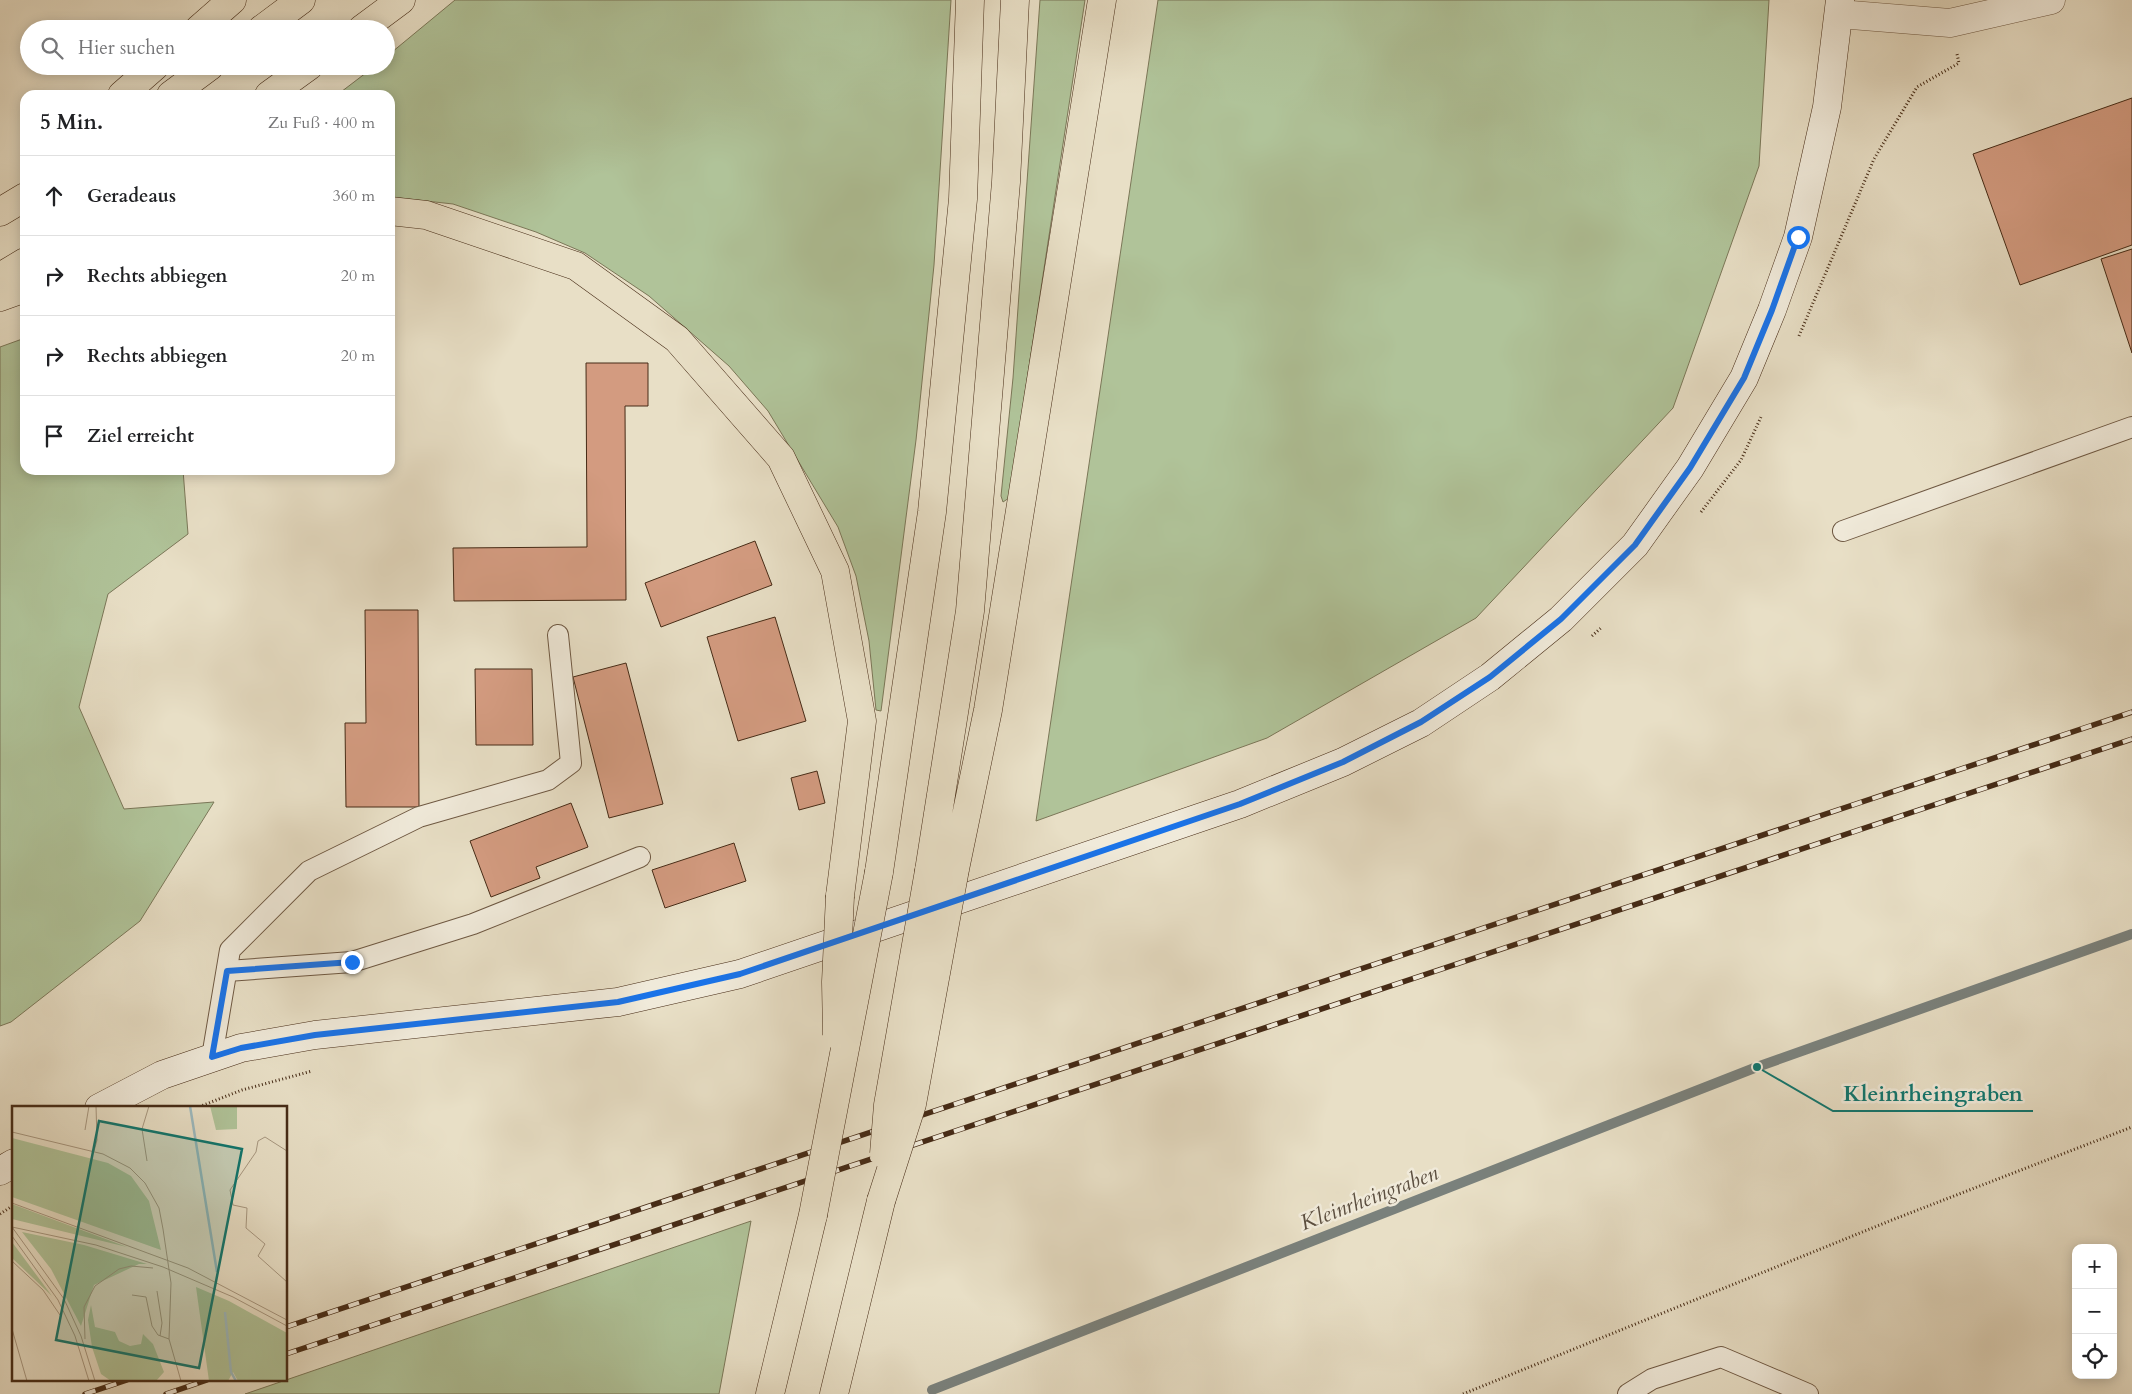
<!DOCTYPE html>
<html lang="de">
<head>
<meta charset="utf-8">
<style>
  :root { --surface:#fff; --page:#f6f6f6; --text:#202124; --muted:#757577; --line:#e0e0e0 }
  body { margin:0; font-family:Cardo,serif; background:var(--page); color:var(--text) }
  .controls { position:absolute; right:15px; bottom:15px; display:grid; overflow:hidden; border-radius:10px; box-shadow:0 2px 12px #0003 }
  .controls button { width:45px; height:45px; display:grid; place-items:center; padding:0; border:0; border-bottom:1px solid var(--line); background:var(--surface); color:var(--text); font:25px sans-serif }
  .stop { position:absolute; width:15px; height:15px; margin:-11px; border:4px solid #1a73e8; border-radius:50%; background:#fff }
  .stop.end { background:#1a73e8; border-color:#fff; box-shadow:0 1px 5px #0008 }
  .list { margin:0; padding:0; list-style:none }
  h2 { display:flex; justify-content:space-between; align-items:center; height:65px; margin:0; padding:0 20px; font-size:21px }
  h2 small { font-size:16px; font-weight:400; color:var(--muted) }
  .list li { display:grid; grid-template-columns:32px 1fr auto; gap:15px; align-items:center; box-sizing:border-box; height:80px; padding:0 20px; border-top:1px solid var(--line) }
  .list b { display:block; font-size:19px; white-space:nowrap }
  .list em { font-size:16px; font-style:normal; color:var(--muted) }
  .icon { flex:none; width:28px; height:28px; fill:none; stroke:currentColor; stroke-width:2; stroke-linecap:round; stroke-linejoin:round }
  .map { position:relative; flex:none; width:2132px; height:1394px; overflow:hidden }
  .search { position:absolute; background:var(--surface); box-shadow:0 2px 12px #0003; left:20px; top:20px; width:375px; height:55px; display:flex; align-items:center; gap:12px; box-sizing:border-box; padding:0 18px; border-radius:28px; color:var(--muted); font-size:19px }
  .panel { position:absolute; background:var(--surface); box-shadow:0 2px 12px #0003; left:20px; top:90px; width:375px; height:385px; border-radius:15px }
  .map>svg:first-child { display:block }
  .green { fill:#b0c399; stroke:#7b7758 }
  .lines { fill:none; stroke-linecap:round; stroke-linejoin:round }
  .stream { stroke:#7a817c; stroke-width:10 }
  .building { fill:#d39b80; stroke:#462b16 }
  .service-casing { stroke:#6e5842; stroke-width:22 }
  .minor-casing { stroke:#6e5842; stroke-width:29 }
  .secondary-casing { stroke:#462b16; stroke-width:29 }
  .trunk-casing { stroke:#462b16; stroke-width:29 }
  .path { stroke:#462b16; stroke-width:3; stroke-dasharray:1 2.5; stroke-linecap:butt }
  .service { stroke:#f0eada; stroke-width:20 }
  .minor { stroke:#f0eada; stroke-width:28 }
  .secondary { stroke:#f0eada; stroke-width:28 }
  .trunk { stroke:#e8dfc6; stroke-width:28 }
  .rail-casing { stroke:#462b16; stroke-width:5.5 }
  .rail { stroke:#f0eada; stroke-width:4; stroke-dasharray:11; stroke-linecap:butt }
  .trunk-bridge-casing { stroke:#462b16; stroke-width:29; stroke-linecap:butt }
  .trunk-bridge { stroke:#e8dfc6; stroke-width:28 }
  .route { stroke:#1a73e8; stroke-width:6 }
  .labels { text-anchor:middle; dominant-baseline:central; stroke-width:5; stroke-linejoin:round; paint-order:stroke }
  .water-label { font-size:22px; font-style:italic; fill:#5c4f40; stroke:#f0eada }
  .inset-river { fill:none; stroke:#9cbac0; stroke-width:2.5 }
  .inset-road { fill:none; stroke:#a79780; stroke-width:1 }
  .view { fill:#0f766e; fill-opacity:0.15; stroke:#0f766e; stroke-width:2.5 }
  .inset-edge { fill:none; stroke:#462b16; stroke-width:2.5 }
  .leader { fill:none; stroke:#0f766e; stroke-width:2 }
  .callout-dot { fill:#0f766e; stroke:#f0eada; stroke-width:2 }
  .callout-label { font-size:22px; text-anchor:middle; font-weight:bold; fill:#0f766e; stroke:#f0eada; stroke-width:5; stroke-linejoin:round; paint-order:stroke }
</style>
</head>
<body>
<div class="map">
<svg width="2132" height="1394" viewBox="0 0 2132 1394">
  <rect width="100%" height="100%" fill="#e8dfc6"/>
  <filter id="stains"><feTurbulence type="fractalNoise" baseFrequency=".004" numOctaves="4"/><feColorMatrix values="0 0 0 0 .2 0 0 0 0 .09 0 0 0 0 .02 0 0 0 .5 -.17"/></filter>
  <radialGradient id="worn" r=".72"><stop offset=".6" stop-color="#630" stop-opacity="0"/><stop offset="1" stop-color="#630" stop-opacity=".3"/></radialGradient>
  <path class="green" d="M455,0h496l-17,265 -18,175 -35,271 -5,-1 -7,-69 -13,-65 -18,-49 -70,-116 -39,-45 -80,-70 -64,-43 -49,-21 -83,-28 -63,-7v-102h-53l38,-29h11v-9z
    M1040,0h45l-76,498 -6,4 -2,-6 12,-118z
    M1158,0h611l-10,166 -86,242 -197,210 -209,120 -231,83z
    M25,338v132h158l5,64 -80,60 -29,113 45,102 90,-7 -74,119 -129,101 -11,4v-679z
    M751,1221l-32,173h-474l41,-14z"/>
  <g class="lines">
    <path class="stream" d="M932,1390l825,-323 375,-133"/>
  </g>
  <path class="building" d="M2132,98v147l-112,40 -47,-131z
    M2132,249v104l-31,-94z
    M586,363h62v43h-23l1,194 -172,1 -1,-53 134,-1z
    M755,541l17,44 -111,42 -16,-44z
    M365,610h53l1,197h-73l-1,-84h21z
    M775,617l31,104 -68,20 -31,-104z
    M626,663l37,141 -54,14 -36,-141z
    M475,669h57l1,76h-57z
    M817,771l8,32 -26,7 -8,-32z
    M571,803l17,44 -52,20 4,11 -49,19 -21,-56z
    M734,843l12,38 -81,27 -13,-38z"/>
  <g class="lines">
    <defs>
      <path id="service" d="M1843,531l289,-104
        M227,971l125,-9 121,-38 167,-67
        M212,1057l18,-107 79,-79 110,-54 129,-37 23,-17 -13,-128
        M1628,1394l24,-15 69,-22 87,37"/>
      <path id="minor" d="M1839,14l111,9 101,-23"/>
      <path id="secondary" d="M99,1108l63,-33 79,-27 74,-13 303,-33 122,-28 500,-170 103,-42 78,-39 69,-46 71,-58 74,-74 55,-77 54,-90 28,-68 26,-73 29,-130 13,-107
        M0,1171l14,-8"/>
      <path id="trunk" d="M199,29l33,-29
        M262,29l39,-29
        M362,29l39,-29
        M122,95l33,-29
        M171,95l39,-29
        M269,95l40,-29
        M390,211l36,4 150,51 101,73 104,119 54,113 27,150 -22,175
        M0,212l25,-15
        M0,277l25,-15
        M0,297l25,-9
        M955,869l33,-159 114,-710
        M929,871l41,-260 36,-429 9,-182
        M879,872l53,-360 31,-313 7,-199
        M770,1394l43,-179
        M834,1394l47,-193"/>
    </defs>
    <use href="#service" class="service-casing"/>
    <use href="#minor" class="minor-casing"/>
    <use href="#secondary" class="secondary-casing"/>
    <use href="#trunk" class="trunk-casing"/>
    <path class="path" d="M1799,336l75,-177 43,-72 42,-24 -2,-9
      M1701,512l40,-52 20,-43
      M1592,636l10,-9
      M196,1108l46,-18 70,-19
      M0,1214l14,-9
      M1463,1394l429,-174 240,-93"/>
    <use href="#service" class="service"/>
    <use href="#minor" class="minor"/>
    <use href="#secondary" class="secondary"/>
    <use href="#trunk" class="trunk"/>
    <defs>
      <path id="rail" d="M286,1327l1846,-615
        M286,1354l1846,-615
        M85,1394l42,-14
        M166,1394l41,-14"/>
    </defs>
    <use href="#rail" class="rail-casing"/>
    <use href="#rail" class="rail"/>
    <defs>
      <path id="trunk-bridge" d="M837,1035l-1,-53 4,-86
        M884,1154l4,-49 41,-234
        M881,1201l31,-97 43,-235
        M813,1215l66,-343"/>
    </defs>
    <use href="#trunk-bridge" class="trunk-bridge-casing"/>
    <use href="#trunk-bridge" class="trunk-bridge"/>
  </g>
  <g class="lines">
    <path class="route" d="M352,962l-125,9 -15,86 29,-9 74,-13 303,-33 122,-28 500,-170 103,-42 78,-40 69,-45 71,-58 74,-74 55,-77 54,-90 28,-68 26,-73"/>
  </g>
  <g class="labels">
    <g class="water-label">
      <text transform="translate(1369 1198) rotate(-21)">Kleinrheingraben</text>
    </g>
  </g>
  <g transform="translate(12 1106)">
    <rect width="275" height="275" fill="#e8dfc6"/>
    <path d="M198,0h27v23l-21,1zM0,32l96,25 23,13 18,25 12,49 -149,-53zM0,98l115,43 -115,-28zM10,126l62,13 63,19h-8l-45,21 -13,41 -30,-57zM0,136l40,54 -40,-38zM184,181l33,14 58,32v48h-49l-5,-9 -5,9h-19zM79,199l4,22 20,5 4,9 11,5 11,-2 2,-10 10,10 11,28 -8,9h-45l-10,-7 -9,-27 -4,-27z" fill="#b0c399"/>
    <path class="inset-river" d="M178,0l27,166M213,206l6,60 5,9"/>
    <path class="inset-road" d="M73,24l4,-24M0,26l91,22 27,14 15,15 14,25 4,21 8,54 -2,56 12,42M82,45l3,-11 -1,-34M275,45l-22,-14 -7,4 -2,11 -26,38 3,15 14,3 -1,20 19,16 -7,12 29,26M135,55l-5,-32 7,-23M0,97l176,65 99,52M0,121l84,18 67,22 70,30 54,29M0,121l52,72 17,37 14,45M0,130l46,64 17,36 14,45M0,155l31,29 17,25M145,185l5,32 -2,13M120,189l14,2 6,29 6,9 11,4M0,223l15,52M73,233l-1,-32 11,-21 24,-17 12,-3 22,2"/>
    <path class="view" d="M87,15l143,28 -43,219 -143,-28z"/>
    <rect width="275" height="275" class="inset-edge"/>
  </g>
  <path class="leader" d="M1757 1067L1833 1111H2033"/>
  <circle class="callout-dot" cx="1757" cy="1067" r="5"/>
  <g class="callout-label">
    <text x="1933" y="1101">Kleinrheingraben</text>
  </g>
  <rect width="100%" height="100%" filter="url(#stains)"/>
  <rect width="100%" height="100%" fill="url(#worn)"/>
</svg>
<div class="controls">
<button>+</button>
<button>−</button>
<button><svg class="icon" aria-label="locate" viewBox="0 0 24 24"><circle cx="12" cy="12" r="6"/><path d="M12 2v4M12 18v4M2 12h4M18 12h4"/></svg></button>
</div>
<div class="stop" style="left:1798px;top:237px"></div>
<div class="stop end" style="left:352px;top:962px"></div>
<div class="search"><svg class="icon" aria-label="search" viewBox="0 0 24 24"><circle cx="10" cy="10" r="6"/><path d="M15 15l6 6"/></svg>Hier suchen</div>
<section class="panel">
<h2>5 Min.<small>Zu Fuß · 400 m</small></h2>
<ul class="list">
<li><svg class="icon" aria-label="ahead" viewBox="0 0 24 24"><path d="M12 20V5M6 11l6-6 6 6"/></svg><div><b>Geradeaus</b></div><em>360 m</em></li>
<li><svg class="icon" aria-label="right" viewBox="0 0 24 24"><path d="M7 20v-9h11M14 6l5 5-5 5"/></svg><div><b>Rechts abbiegen</b></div><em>20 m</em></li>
<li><svg class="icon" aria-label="right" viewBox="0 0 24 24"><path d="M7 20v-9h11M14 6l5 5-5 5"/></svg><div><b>Rechts abbiegen</b></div><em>20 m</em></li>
<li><svg class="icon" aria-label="arrive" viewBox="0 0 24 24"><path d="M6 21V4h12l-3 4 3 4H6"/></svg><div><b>Ziel erreicht</b></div></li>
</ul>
</section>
</div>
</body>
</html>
